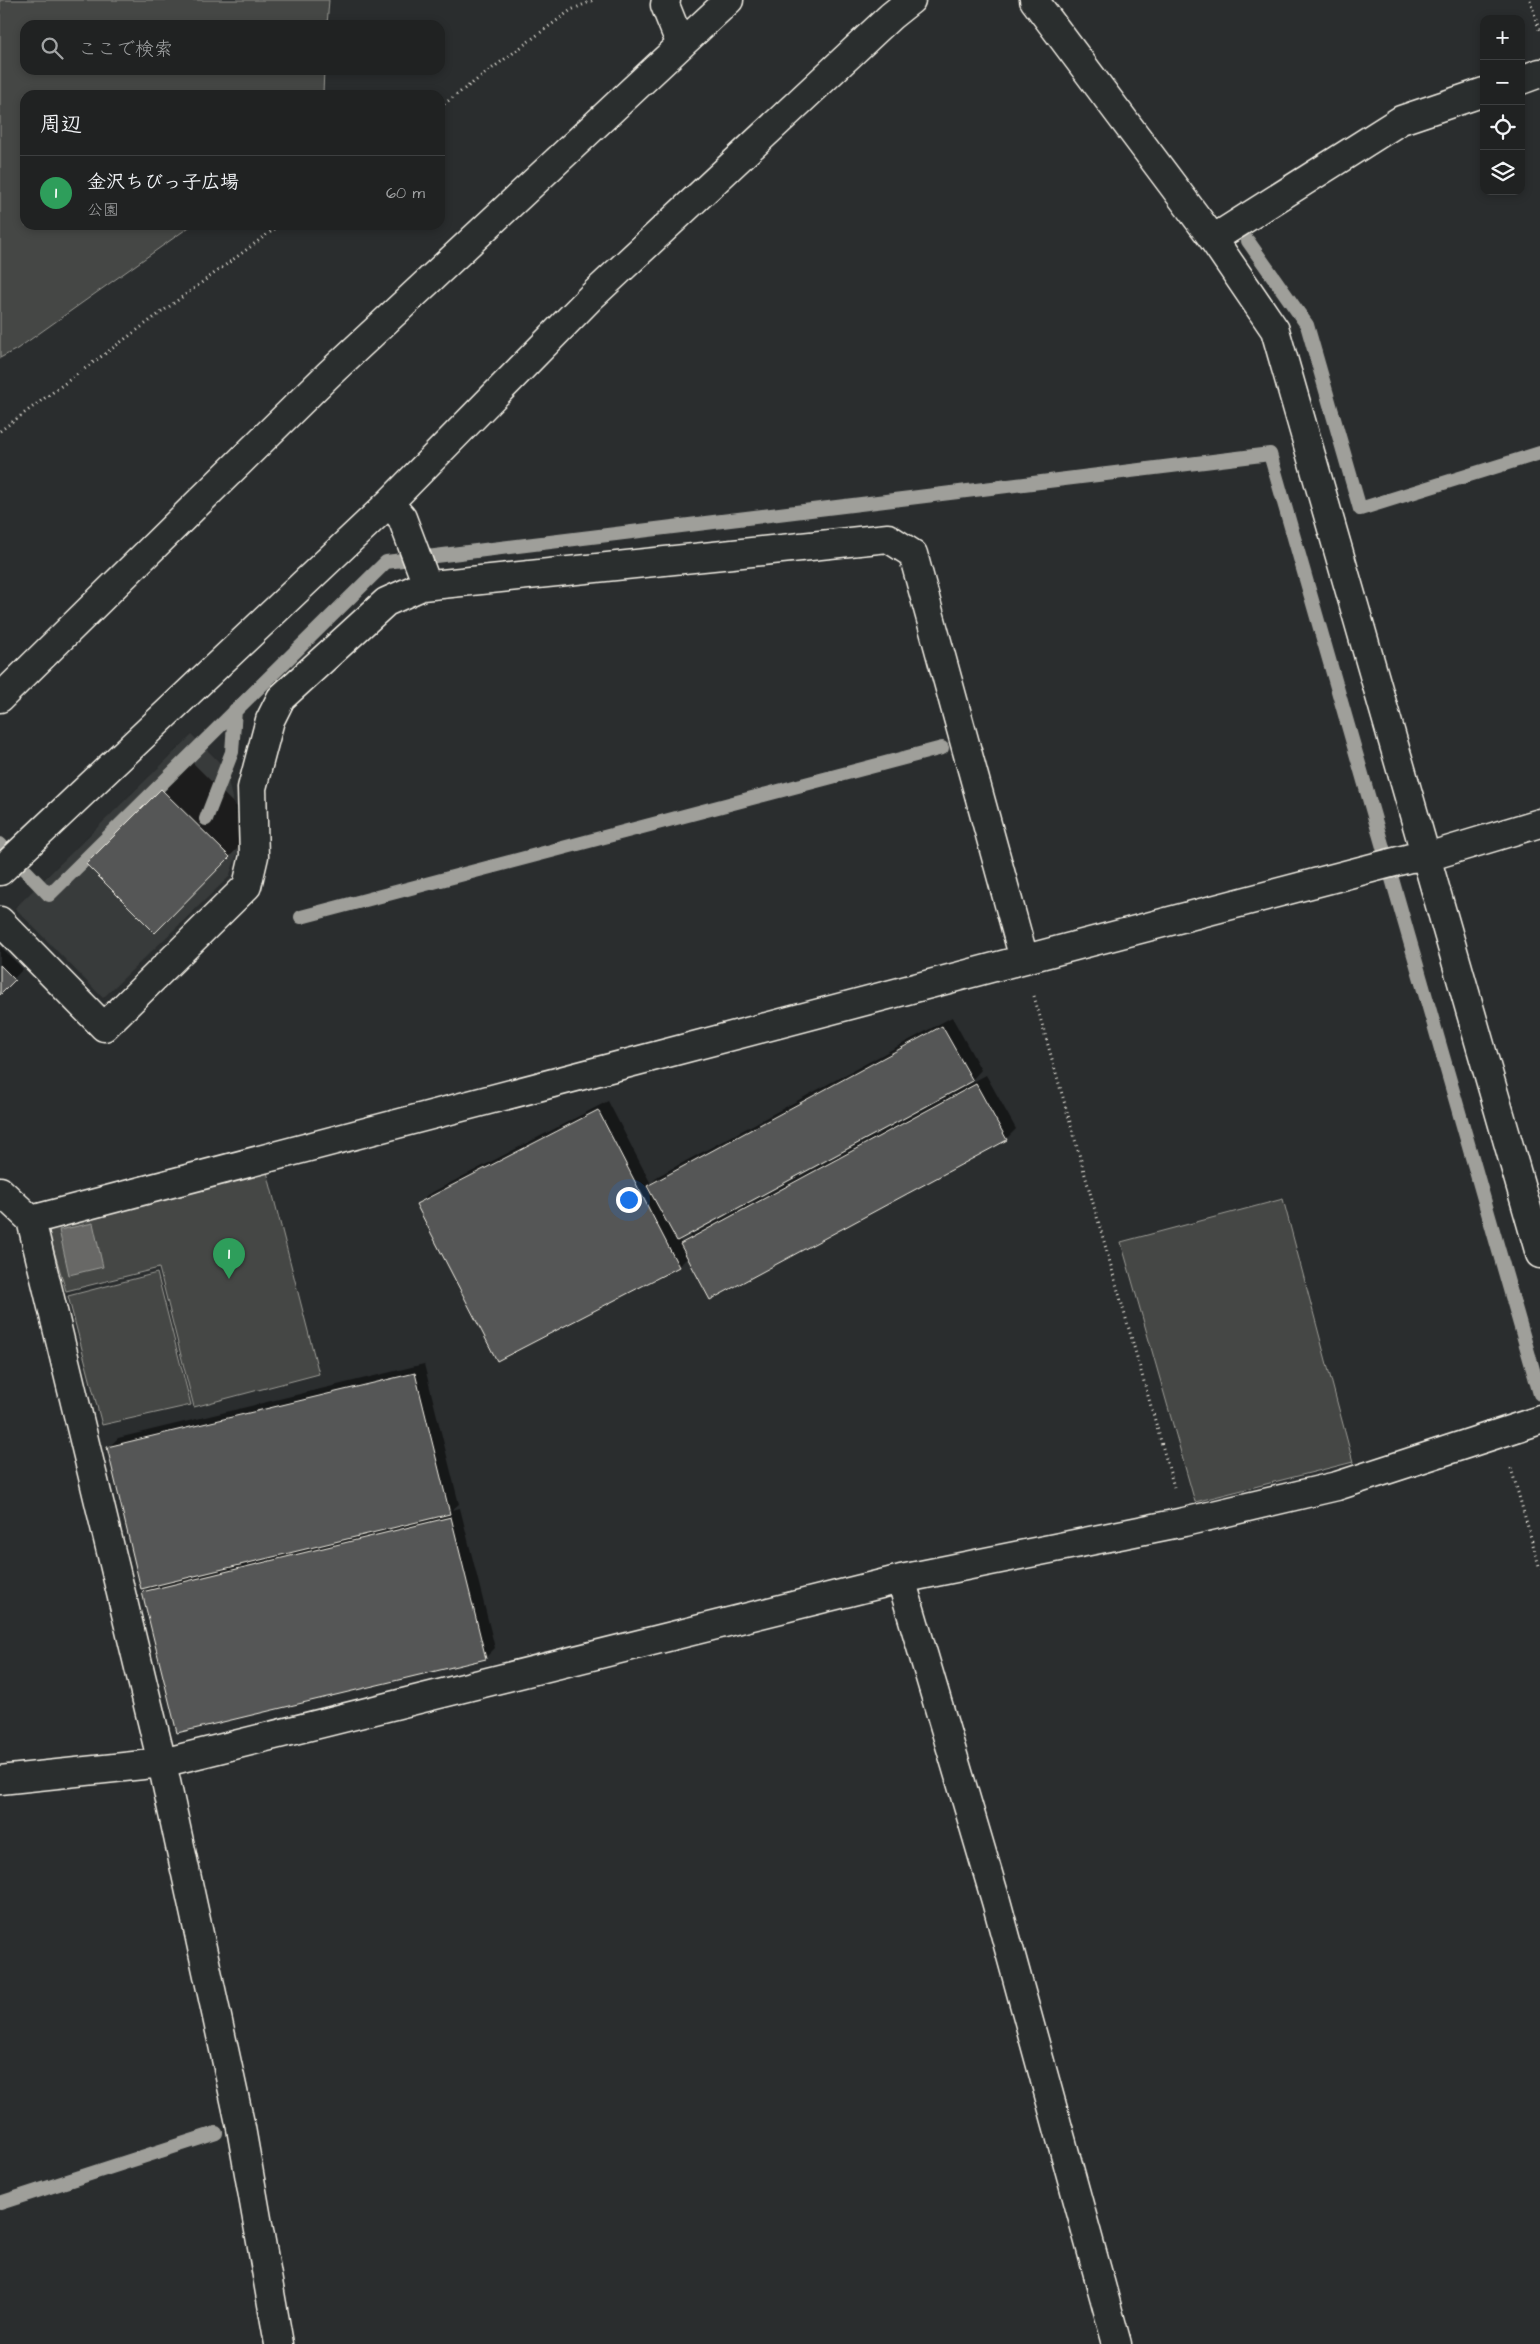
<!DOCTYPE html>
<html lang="ja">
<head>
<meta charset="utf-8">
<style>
  :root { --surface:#202222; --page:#282a2a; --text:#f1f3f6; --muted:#a2a4a5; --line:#3d3f40; --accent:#ff9aa2 }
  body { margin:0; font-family:"Architects Daughter","Klee One",sans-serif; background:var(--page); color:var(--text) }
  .controls { position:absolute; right:15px; top:15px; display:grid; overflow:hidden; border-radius:10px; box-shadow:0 2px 8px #0003 }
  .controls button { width:45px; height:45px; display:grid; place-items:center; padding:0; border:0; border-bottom:1px solid var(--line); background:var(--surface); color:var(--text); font:25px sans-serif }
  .you { position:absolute; left:628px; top:1199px; width:18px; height:18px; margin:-12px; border:4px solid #fff; border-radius:50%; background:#1a73e8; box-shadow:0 0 0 8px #1a73e833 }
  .badge { display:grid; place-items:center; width:32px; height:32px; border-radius:50%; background:var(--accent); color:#fff; font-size:16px; font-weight:700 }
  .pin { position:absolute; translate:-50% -41px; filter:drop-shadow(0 1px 2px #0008) }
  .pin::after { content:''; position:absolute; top:26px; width:18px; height:15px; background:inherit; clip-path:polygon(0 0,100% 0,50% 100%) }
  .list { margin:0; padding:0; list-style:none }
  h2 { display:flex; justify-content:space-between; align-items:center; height:65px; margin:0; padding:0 20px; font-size:21px }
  h2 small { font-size:16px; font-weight:400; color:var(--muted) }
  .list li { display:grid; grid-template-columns:32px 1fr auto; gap:15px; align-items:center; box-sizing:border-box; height:75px; padding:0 20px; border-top:1px solid var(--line) }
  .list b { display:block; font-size:19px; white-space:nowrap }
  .list p { margin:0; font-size:16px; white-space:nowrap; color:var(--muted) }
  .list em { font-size:16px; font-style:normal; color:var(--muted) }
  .icon { flex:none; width:28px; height:28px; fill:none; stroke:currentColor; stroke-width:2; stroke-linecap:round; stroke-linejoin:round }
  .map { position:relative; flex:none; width:1540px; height:2344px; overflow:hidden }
  .search { position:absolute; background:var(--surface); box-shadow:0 2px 8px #0003; left:20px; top:20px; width:425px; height:55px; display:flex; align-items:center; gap:12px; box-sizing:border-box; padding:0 18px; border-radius:15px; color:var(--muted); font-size:19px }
  .panel { position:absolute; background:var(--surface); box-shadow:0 2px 8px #0003; left:20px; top:90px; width:425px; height:140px; border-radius:15px }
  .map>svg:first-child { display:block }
  .built { fill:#373a3a }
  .green { fill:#444645; stroke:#9c9c96 }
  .water { fill:#676866; stroke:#9f9f9a }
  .shadow { fill:#0007 }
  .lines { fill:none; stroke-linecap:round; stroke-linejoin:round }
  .stream { stroke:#9f9f9a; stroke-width:14 }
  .building { fill:#555756; stroke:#f4f1e8 }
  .street-casing { stroke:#f4f1e8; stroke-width:31 }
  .path { stroke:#f4f1e8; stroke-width:3; stroke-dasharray:1 4; stroke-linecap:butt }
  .street { stroke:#2a2d2e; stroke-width:28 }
</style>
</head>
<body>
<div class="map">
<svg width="1540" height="2344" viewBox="0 0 1540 2344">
  <rect width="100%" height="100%" fill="#2a2d2e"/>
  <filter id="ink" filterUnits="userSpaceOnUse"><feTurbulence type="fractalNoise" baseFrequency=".02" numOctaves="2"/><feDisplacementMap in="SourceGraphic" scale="10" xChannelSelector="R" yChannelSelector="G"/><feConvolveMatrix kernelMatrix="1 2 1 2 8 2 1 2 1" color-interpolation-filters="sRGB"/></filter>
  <g filter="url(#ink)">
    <path class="built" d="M192,735l33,33 17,72 -13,37 -126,121 -88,-90z"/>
    <path class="green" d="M0,0h329l-2,25h-302v45h299l-1,23 -2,2h-296v130h167l-175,124 -17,9z
      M266,1168l53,206 -125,33 -35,-139 -93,23 -20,-67z
      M1283,1199l70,263 -158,40 -74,-260z
      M157,1273l34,132 -89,20 -34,-129z"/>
    <path class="water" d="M93,1223l10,44 -34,8 -10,-45z"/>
    <path class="shadow" d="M191,761l67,67 -103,103 -67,-67z
      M0,946l23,23 -23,24z
      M952,1017l29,53 -9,10 -293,158 3,6 9,-9 295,-160 30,54 -10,10 -318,118 -9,9 -261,-61 9,-10 181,-94 43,83 7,-8z
      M424,1364l35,140 -7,6 8,-2 35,140 -10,10 -341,-66 7,-7 -43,-137 10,-10z"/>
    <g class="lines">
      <path class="stream" d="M1248,241l59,84 53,184 180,-56
        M206,819l26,-67 3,-42
        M0,844l49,51 337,-333 884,-108 270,940
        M301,917l641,-169
        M0,2203l216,-70"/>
    </g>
    <path class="building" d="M161,789l69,68 -75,76 -69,-69z
      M0,965l15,15 -15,15z
      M942,1026l31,55 -296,160 -30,-55z
      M976,1084l31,56 -297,160 -30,-56z
      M598,1110l81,157 -182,94 -81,-157z
      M415,1373l35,141 -309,75 -34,-142z
      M451,1517l35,142 -309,74 -35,-141z"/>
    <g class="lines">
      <defs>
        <path id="street" d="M666,0l-1,5 16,40
          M1034,0l179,239 62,91 265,924
          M1521,80l19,-7
          M1213,239l188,-119 83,-28
          M389,503l13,15 21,56 -1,12
          M0,698l329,-324 400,-374
          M0,871l389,-368 202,-206 300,-281 20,-16
          M0,921l104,106 143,-141 7,-30 -2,-68 18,-68 11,-22 105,-96 36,-16 466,-48 25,16 111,405
          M0,1191l31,29 131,543 79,365 38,216
          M31,1220l1379,-362 17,-1 113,-34
          M901,1579l95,322 121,443
          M0,1780l162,-17 739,-184 283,-57 153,-36 203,-66"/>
      </defs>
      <use href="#street" class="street-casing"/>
      <path class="path" d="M1530,0l10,32
        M440,107l131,-97 23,-10
        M0,431l280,-206
        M1034,996l140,491
        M1511,1468l29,101"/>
      <use href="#street" class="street"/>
    </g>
  </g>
</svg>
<div class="controls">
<button>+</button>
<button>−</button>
<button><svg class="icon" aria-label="locate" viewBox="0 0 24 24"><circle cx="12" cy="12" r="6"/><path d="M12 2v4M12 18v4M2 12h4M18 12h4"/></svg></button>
<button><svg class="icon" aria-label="layers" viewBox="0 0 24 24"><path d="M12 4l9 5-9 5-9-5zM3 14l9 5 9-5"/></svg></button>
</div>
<div class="you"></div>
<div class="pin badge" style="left:229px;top:1279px;background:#2e9e5b">1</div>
<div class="search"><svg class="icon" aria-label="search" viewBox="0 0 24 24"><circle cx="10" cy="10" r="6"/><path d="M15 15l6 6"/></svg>ここで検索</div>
<section class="panel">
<h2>周辺<small></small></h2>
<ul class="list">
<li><span class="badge" style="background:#2e9e5b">1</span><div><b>金沢ちびっ子広場</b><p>公園</p></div><em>60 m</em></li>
</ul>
</section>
</div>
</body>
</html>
